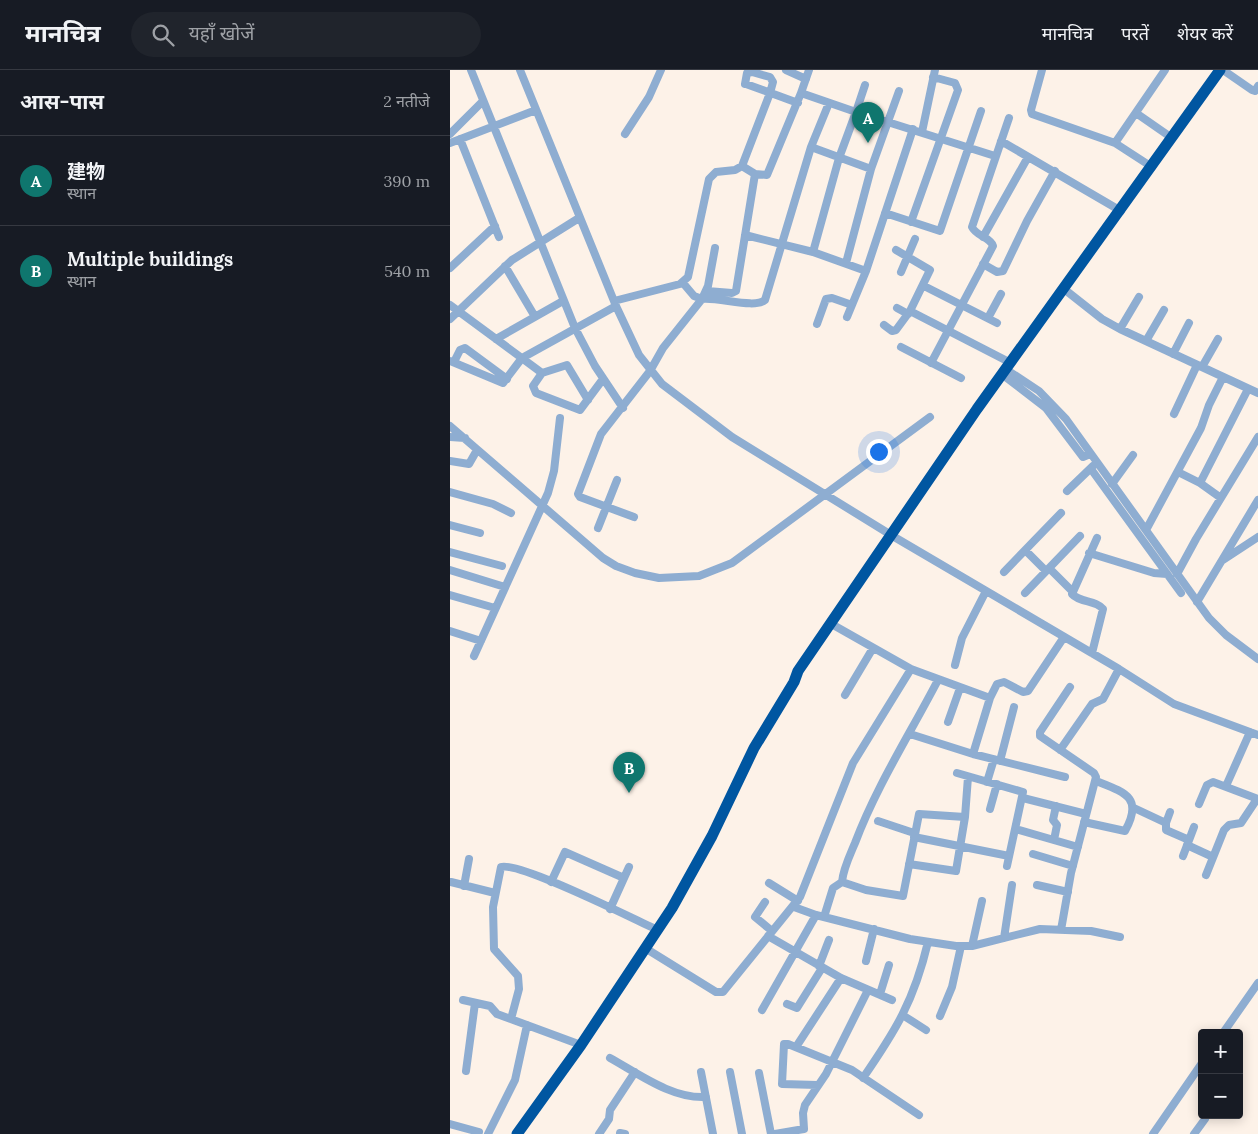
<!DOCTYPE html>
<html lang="hi">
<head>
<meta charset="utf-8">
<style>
  :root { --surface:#171b24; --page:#20242c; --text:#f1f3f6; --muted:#9ea1a6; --line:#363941; --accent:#0f766e }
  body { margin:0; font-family:Lora,"Noto Sans SC","Noto Sans Devanagari",serif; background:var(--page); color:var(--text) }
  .controls { position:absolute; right:15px; bottom:15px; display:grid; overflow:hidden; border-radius:5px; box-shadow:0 2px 12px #0003 }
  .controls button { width:45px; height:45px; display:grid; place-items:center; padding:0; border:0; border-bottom:1px solid var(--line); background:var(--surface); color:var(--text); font:25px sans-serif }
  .you { position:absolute; left:428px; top:381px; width:18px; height:18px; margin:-12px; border:4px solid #fff; border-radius:50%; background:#1a73e8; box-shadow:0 0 0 8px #1a73e833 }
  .badge { display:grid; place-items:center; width:32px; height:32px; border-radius:50%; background:var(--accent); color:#fff; font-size:16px; font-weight:700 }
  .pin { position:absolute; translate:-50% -41px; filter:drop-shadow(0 1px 2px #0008) }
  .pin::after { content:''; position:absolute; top:26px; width:18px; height:15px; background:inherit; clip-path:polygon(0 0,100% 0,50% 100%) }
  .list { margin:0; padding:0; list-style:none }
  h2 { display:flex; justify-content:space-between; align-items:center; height:65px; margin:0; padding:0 20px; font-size:21px }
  h2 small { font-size:16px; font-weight:400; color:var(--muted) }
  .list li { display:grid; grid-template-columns:32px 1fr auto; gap:15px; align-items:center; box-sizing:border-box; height:90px; padding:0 20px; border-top:1px solid var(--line) }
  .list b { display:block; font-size:19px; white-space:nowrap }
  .list p { margin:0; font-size:16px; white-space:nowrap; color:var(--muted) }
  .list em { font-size:16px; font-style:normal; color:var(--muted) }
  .icon { flex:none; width:28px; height:28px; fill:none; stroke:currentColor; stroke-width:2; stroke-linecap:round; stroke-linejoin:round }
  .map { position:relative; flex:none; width:808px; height:1064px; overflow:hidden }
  header { display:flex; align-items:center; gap:30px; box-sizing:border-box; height:70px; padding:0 25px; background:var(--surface); border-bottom:1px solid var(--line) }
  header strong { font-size:24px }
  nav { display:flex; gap:28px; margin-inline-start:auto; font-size:18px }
  .search { width:350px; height:45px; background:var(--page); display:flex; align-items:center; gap:12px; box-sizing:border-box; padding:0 18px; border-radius:28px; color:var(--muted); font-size:19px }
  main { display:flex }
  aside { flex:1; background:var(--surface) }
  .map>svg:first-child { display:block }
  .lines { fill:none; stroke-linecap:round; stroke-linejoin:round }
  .minor { stroke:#8eadd1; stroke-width:8 }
  .highway { stroke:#0056a1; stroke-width:11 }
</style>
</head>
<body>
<header>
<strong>मानचित्र</strong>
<div class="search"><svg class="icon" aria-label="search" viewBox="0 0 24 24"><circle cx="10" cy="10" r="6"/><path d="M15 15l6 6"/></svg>यहाँ खोजें</div>
<nav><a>मानचित्र</a><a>परतें</a><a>शेयर करें</a></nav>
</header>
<main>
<aside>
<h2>आस-पास<small>2 नतीजे</small></h2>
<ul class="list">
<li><span class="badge">A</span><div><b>建物</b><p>स्थान</p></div><em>390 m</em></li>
<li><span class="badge">B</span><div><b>Multiple buildings</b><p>स्थान</p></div><em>540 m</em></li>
</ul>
</aside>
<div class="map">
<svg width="808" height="1064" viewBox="0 0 808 1064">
  <rect width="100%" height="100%" fill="#fdf2e8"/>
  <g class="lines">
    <path class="minor" d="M21,0l104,258 20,38 28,42
      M70,0l96,236 23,49 23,29 70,53 164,101 223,131 55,35 84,31
      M336,0l20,9
      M359,0l-8,23 55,19 9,-27
      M592,0l-11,40 1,4 83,29 37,24
      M773,0l29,20 3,1 3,-5
      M686,43l36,25
      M472,62l13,-62
      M0,64l33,-33
      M175,64l24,-37 12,-27
      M10,69l39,98
      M551,71l120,70
      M0,73l86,-33
      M665,73l50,-73
      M361,77l18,-44
      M292,96l13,8 12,1 34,-82
      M435,143l55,18 41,-120
      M461,152l47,-132 -3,-7 -22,-6
      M295,165l68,17 53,19
      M533,167l45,-80
      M363,182l26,-94 17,-46 139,44
      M396,193l25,-94 28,-78
      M533,194l14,8 6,-1 24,-50 28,-50
      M55,196l29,49
      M0,198l45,-42
      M451,202l14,-33
      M233,213l11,13 8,3 6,-13 7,-38
      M474,216l73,37
      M614,219l38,30 18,10 138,64
      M257,221l25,2 4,-2 19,-117
      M164,231l66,-17 8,-7 21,-98 7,-7 19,-2 7,-4 28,-73 3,-11 -3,-5 -18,-5 -5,1 -2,11h1l52,19
      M0,235l92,68 -9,13 3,7 44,17 23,-31
      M447,238l11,6
      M460,241l101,52
      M397,247l19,-46 47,-142
      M538,248l13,-24
      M0,249l62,-59 67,-42
      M367,254l9,-25 6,-1 20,7
      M434,255l8,6 4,-1 14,-19 20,-41 -34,-20
      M670,259l19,-32
      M46,269l67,-38
      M696,271l18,-31
      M451,277l60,31
      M723,284l16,-31
      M0,291l53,22 19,-25 94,-52
      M4,292l6,-12 5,-2 42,31
      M481,293l62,-117c-3,-9 -17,-10 -21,-19l37,-109
      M752,297l16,-28
      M557,300l32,21 27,28 143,199 17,17 32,24
      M92,303l25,-8 21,35
      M553,305l43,33 37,49 7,-3
      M724,344l23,-49
      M0,356l153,132 13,8 19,7 24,5 40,-2 33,-13 198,-146
      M0,367l15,1
      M0,391l19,3 8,-14
      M641,399l90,124
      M728,402l22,11 21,15
      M750,413l48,-94
      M662,414l21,-29
      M617,421l26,-25
      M0,422l43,12 18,9
      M184,447l-54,-20 -2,-3 23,-60 49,-63 13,-23 39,-49c17,-2 53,10 63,1l46,-153 60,22
      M0,455l30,8
      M148,458l19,-48
      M696,460l55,-102 8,-23 14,-28
      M576,481l20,20
      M0,482l52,14
      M639,483l65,20 13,1
      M773,490l35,-23
      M599,498l23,23
      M0,500l55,17
      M554,502l57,-59
      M727,504l19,-35 62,-102
      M575,523l55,-57
      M0,525l45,13
      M747,532l61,-102
      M385,556l76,43
      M0,561l31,10
      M642,583l11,-44c-7,-9 -23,-6 -31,-15l25,-56
      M24,586l74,-163 6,-22 6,-53
      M505,595l7,-27 24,-47
      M488,610c-28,54 -61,105 -83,163 -5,12 -12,26 -13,39l24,8 37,6 16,-82 46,3
      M395,625l28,-47
      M498,652l12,-34
      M460,664l63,20 92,23
      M610,680l32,-46 11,-5 16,-30
      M523,684l17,-56 7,-14 7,-2 19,10 5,-1 36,-54
      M550,691l14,-54
      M507,703l66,19 -16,74
      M537,712l7,-23
      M776,716l24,-54
      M573,728l63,16
      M749,734l8,-19 6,-3 45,17
      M684,738l32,15
      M540,739l7,-25
      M720,742l-4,11v7l23,10
      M428,751l36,12
      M634,752l41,9c19,-34 -1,-39 -29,-50
      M566,759l62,18
      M464,767l95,19
      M604,770l3,-15 -4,-5 3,-14
      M737,775l26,12
      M583,784l40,12
      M733,786l11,-29
      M459,794l47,7 9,-54 3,-40
      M756,805l18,-45 5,-5 12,-2 16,-24
      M1,812l44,11
      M101,812l14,-30 59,26
      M319,813l29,18
      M587,815l31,7
      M14,816l5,-27
      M315,832l-10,15 17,14
      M344,837l22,8 94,24 46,7h16l68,-17 51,2 29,6
      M160,839l19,-42
      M374,847l9,-29 9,-6
      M611,860l10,-57 25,-96 -2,-4 -54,-37v-4l30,-45
      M318,866l73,42 51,22
      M554,868l8,-53
      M522,876l10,-45
      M195,878l71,44h7l77,-95 53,-134 58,-94 79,29
      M416,891l8,-32
      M369,896l10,-26
      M430,924l9,-29
      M13,930l27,6 7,8 84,31
      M337,934l10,4 25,-40
      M312,940l54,-95
      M454,946l22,14
      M490,946l12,-29 9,-41
      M61,949l8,-30 -1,-13 -24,-27 -1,-42 8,-40c18,-6 132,52 157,63
      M773,963l35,-50
      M346,977l45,-69
      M160,988c29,16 62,41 96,39
      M16,1001l9,-68
      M251,1002l12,62
      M280,1002l12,62
      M309,1003l12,61
      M413,1008c33,-48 51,-77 65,-136
      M367,1015l-35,-1 2,-40h4l64,26 67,45
      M0,1054l29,8
      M170,1063l5,1
      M38,1064l27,-54 12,-55
      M149,1064l10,-15 1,-9 25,-38
      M325,1064l29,-5 -1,-16 2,-8 21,-31 42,-84
      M703,1064l49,-71
      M744,1064l11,-15"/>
    <path class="highway" d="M67,1064l64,-89 91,-137 40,-72 42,-88 40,-66 4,-11 179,-262 243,-339"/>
  </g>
</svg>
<div class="controls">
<button>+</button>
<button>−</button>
</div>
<div class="you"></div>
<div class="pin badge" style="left:418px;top:73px">A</div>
<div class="pin badge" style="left:179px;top:723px">B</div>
</div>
</main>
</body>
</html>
